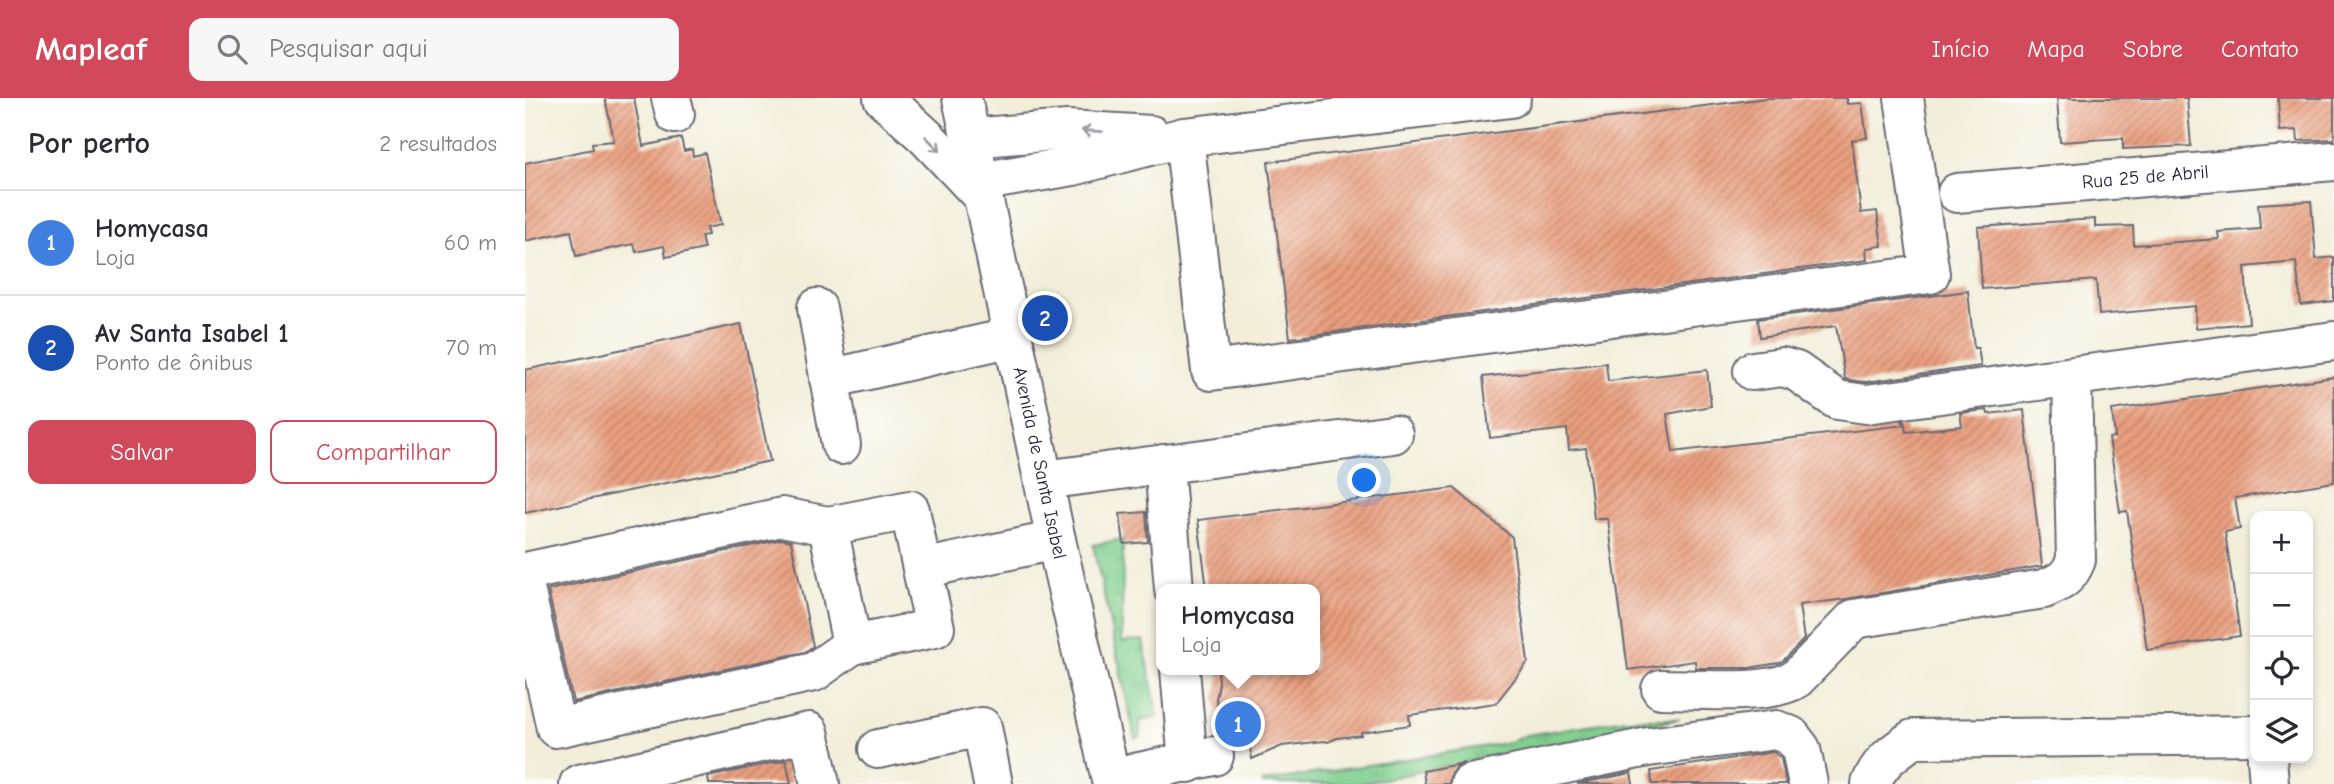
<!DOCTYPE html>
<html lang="pt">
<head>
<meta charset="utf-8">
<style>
  :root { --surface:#fff; --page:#f7f7f7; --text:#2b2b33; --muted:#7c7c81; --line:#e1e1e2; --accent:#d1495b }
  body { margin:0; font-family:"Comic Neue",sans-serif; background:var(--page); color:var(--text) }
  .controls { position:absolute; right:21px; bottom:21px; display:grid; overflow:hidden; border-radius:14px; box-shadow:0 4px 10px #0003 }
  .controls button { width:63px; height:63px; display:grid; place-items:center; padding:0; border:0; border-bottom:2px solid var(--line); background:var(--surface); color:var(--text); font:35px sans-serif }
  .you { position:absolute; left:840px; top:383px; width:24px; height:24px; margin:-18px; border:5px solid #fff; border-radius:50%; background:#1a73e8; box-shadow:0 0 0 10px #1a73e833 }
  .badge { display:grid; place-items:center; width:46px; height:46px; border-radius:50%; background:var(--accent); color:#fff; font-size:23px; font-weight:700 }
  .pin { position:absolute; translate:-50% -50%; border:4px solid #fff; box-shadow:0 2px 7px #0006 }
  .popup { position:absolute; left:631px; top:486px; width:164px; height:91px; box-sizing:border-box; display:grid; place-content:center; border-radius:14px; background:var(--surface); filter:drop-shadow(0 2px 5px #0005); font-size:23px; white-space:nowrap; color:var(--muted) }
  .popup b { font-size:26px; color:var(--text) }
  .popup::after { content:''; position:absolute; left:50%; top:100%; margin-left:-14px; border:14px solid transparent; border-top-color:var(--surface) }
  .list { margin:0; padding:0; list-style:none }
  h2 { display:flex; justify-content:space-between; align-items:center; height:91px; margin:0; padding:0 28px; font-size:30px }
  h2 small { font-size:23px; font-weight:400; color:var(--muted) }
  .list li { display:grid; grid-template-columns:46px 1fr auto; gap:21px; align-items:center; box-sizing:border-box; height:105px; padding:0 28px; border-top:2px solid var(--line) }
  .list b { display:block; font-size:26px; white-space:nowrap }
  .list p { margin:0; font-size:23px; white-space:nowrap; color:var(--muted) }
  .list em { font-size:23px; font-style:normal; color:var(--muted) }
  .actions { display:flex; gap:14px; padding:21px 28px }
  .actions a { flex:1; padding:16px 0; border:2px solid var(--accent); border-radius:14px; text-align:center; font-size:24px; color:var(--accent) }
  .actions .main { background:var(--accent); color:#fff }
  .icon { flex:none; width:38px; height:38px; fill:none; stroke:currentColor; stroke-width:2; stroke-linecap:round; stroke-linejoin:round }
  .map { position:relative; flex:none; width:1809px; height:686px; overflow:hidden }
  header { display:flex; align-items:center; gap:42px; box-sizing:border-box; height:98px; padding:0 35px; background:var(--accent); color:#fff }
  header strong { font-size:33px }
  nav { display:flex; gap:38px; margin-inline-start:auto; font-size:24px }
  .search { width:490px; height:63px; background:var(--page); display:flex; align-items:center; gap:18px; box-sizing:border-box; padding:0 24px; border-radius:14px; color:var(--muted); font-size:26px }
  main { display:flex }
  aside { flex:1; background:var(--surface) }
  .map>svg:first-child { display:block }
  .grass { fill:url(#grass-tufts); stroke:#517865; stroke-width:2 }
  .building { fill:url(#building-hatch) }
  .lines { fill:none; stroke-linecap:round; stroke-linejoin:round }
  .minor-casing { stroke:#6b6973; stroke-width:42 }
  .major-casing { stroke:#6b6973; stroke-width:42 }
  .minor { stroke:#fff; stroke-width:38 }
  .major { stroke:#fff; stroke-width:38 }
  .oneway { stroke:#9c9ca7 }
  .labels { text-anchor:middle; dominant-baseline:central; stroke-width:5; stroke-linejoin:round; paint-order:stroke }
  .street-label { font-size:19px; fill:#22223b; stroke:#fdfcf7 }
</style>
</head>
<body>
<header>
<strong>Mapleaf</strong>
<div class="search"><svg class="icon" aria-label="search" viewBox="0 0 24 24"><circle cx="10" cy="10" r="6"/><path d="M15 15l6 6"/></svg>Pesquisar aqui</div>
<nav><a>Início</a><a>Mapa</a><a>Sobre</a><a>Contato</a></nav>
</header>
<main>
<aside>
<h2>Por perto<small>2 resultados</small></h2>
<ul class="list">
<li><span class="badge" style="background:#3f7fe0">1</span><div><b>Homycasa</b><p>Loja</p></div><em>60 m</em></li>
<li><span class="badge" style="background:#1a4fb4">2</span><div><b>Av Santa Isabel 1</b><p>Ponto de ônibus</p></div><em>70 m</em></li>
</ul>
<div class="actions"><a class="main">Salvar</a><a>Compartilhar</a></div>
</aside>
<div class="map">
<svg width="1809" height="686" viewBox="0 0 1809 686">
  <defs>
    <pattern id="grass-tufts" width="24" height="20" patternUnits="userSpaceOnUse" patternTransform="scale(1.75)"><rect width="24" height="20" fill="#80cf8f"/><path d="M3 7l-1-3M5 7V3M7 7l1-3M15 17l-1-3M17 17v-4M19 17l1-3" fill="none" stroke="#6eb17c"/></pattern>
    <pattern id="building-hatch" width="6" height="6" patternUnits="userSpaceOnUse" patternTransform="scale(1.75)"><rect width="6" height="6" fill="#ea9f7f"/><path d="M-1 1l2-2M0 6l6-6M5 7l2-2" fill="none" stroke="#bd8169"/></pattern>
  </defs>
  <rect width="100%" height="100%" fill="#fdfcf7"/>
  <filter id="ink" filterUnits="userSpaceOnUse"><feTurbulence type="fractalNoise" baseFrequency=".0143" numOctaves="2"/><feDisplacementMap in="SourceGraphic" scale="14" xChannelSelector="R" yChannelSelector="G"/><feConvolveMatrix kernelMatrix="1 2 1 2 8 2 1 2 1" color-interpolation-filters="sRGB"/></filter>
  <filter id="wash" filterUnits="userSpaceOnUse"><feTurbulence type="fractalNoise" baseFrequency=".00686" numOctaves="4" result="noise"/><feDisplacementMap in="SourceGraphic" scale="28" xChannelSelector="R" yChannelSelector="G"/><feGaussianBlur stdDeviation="1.57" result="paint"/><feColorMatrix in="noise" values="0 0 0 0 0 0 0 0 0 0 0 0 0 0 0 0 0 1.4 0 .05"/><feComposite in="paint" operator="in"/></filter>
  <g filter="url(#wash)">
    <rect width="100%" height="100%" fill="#f2eeda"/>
    <path class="grass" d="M598,441l-1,103 21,-2 15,77 -18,4v16l-5,1 -42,-193z
      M1101,621h53l-320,65h-96l-1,-2 245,-39 20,-8z"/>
    <g id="blocks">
      <path class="building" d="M80,0h29l9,48 38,-8 3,13 8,-2 1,7 12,-3 16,72 -15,3 2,7 -7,1 3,13 -38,8 -2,-11 -28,6 -2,-8 -58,12 -5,-25 -46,10v-78l68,-14 -1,-6 22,-2z
        M1241,0h81v6l15,-1 5,35 -15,2 9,73 16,-2 5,35 -16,2 1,12 -577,78 -22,-176z
        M1532,0h130l4,48 -68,3v-11l-63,4z
        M1753,0h56v41l-36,2 -1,-11 -17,1z
        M1786,103l5,58 18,-2v44l-33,4 -5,-43 -51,5 4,56 -53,5 -1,-22 -96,9 -3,-35 -114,9 -4,-62 117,-8v8l38,-1 1,19 85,-6 -1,-7 42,-3 -2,-25z
        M1443,193l6,57h4l3,18 -115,16 -10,-1 -11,-2 -9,-53 -76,11 -2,-18z
        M216,226l29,137 -245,52v-143z
        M1081,265l2,18 99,-11 4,36 -44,8 6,38 232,-27 -3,-4h2l2,11 56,-6 -2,-13 27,-3 1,4 36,-4 18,156 -196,33 -47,6 5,34 -21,22 -5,2 -29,5h-53l-1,-7 -67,9 -20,-151h-14l-8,-71 -17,2 -2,-21 -77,9 -7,-61z
        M1809,279v105l-99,16 5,31 -15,3 15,104 -93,14 -20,-139 -7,1 -11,-74 6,-1 -3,-27z
        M929,390l58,49 16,125 -32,41 -87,12 1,10 -49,7v3l-24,3 -9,4 -4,-1 -42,5 -30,13 -2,-12 -26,-21 -5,-12 -3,-15 3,-16 -1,-13h97v-81h-108l-9,-69z
        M621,414l2,30 -24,2 -4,-30z
        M257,441l9,2 22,105 -8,6 -232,50 -25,-112z
        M1248,654l8,6 5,26h-134l-1,-13z
        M261,662l5,24h-82l-1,-7z
        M939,665l-9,5 -5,9 -1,7h-24l-2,-13z
        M1106,675l2,11h-56z"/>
    </g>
  </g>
  <g filter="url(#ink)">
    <use href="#blocks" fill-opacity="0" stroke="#6b6973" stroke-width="2"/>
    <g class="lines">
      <defs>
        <g id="minor">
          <path d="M146,0l4,16"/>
          <path d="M358,0l43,39 56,59"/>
          <path d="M659,39l27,234 719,-97 -26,-176"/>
          <path d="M445,40l98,-8 83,5"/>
          <path d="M454,84l94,-16 111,-29 327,-39"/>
          <path id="s1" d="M1432,95l377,-32"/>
          <path d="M292,210l24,137"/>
          <path d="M1228,273l29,-4 14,4 41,29 29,4 468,-63"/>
          <path d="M304,281l184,-42"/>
          <path d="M639,366l10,125"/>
          <path d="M519,382l349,-46"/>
          <path d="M397,471l13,59 -83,17 -24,-119 82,-16 12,59 134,-29"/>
          <path d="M0,474l257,-55 46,9"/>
          <path d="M0,491l31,139 258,-56 38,-27"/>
          <path d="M655,572l8,93"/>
          <path d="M1136,591c34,0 108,7 135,-10l58,-60 190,-30c17,-7 25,-11 32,-29l-4,-183"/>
          <path d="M353,651l104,-22 11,57"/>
          <path d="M1742,660l2,26"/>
          <path d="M586,680l103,-22"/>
          <path d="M54,686l230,-52 11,52"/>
          <path d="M945,686l178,-37 128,-17 15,6 10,13 7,35"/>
          <path d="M1346,686c8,-22 23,-32 42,-45l342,-4"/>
        </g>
        <g id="major">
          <path id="s2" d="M437,0l94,442 56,244"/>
        </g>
      </defs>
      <use href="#minor" class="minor-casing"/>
      <use href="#major" class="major-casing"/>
      <use href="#minor" class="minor"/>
      <use href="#major" class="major"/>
    </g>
    <defs><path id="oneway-shaft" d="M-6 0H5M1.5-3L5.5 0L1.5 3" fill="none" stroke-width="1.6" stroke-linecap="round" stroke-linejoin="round" transform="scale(1.75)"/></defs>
    <g class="oneway">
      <use href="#oneway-shaft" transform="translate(567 33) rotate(-177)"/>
      <use href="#oneway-shaft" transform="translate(408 46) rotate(46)"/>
    </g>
  </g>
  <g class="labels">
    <g class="street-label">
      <text stroke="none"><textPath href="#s1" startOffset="189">Rua 25 de Abril</textPath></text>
      <text stroke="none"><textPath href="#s2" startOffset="373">Avenida de Santa Isabel</textPath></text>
    </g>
  </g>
</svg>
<div class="controls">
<button>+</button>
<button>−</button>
<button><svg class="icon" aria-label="locate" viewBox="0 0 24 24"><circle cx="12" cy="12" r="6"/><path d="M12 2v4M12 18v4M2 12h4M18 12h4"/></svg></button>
<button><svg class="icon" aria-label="layers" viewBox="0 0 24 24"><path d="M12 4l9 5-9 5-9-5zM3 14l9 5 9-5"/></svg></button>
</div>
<div class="you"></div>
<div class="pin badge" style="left:713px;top:626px;background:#3f7fe0">1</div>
<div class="popup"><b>Homycasa</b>Loja</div>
<div class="pin badge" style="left:520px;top:220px;background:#1a4fb4">2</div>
</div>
</main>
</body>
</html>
